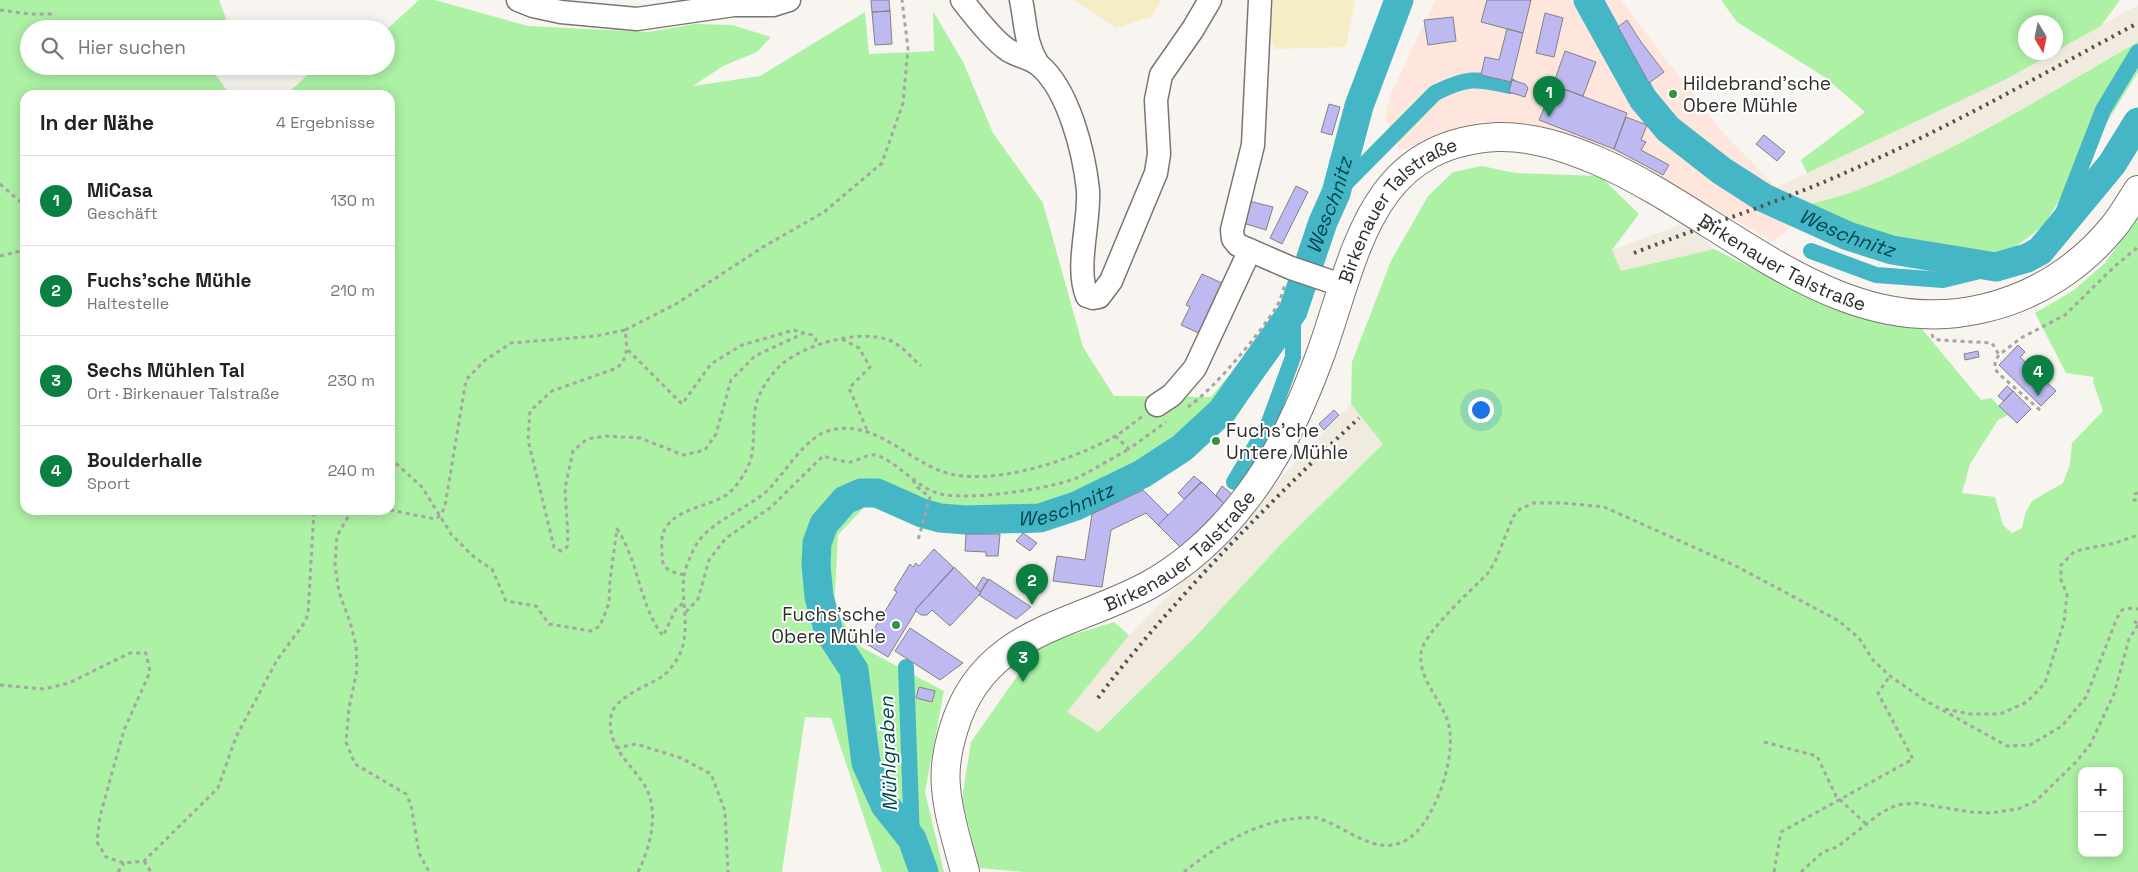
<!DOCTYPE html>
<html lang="de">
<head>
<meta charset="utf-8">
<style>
  :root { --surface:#fff; --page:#f6f6f6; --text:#222; --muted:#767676; --line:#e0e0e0; --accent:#0b8043 }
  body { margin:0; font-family:"Space Grotesk",sans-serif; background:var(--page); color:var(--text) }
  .controls { position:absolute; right:15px; bottom:15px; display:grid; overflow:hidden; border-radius:10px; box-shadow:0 2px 12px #0003 }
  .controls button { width:45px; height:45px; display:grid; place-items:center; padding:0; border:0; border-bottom:1px solid var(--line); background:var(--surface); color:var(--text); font:25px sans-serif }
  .compass { position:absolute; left:2018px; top:15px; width:45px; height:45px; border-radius:50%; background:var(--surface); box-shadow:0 2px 12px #0003; rotate:170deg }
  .you { position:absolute; left:1480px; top:409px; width:18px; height:18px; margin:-12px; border:4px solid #fff; border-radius:50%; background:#1a73e8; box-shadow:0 0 0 8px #1a73e833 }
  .badge { display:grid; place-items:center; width:32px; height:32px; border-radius:50%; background:var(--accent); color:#fff; font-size:16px; font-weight:700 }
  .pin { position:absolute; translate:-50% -41px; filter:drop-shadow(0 1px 2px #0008) }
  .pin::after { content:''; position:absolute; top:26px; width:18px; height:15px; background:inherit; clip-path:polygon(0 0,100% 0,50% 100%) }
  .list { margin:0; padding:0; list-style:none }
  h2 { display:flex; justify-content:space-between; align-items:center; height:65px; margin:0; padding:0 20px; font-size:21px }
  h2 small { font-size:16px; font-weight:400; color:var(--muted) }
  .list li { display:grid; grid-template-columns:32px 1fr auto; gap:15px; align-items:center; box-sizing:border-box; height:90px; padding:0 20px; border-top:1px solid var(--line) }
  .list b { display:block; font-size:19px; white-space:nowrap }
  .list p { margin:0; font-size:16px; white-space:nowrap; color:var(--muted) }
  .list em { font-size:16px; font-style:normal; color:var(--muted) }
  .icon { flex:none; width:28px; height:28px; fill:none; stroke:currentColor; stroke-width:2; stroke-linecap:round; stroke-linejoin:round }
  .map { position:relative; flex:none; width:2138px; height:872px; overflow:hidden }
  .search { position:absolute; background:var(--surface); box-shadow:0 2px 12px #0003; left:20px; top:20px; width:375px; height:55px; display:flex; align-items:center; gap:12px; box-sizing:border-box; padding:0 18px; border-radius:28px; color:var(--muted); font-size:19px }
  .panel { position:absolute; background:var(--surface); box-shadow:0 2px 12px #0003; left:20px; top:90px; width:375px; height:425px; border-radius:15px }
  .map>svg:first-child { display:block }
  .commercial { fill:#fee6dc }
  .built { fill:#f1ebdf }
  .green { fill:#acf1a4; fill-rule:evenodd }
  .sand { fill:#f6ecc6 }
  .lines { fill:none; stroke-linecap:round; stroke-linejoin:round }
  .canal { stroke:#45b6c5; stroke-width:16 }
  .river { stroke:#45b6c5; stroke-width:29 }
  .building { fill:#beb9f0; stroke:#818186 }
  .minor-casing { stroke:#797672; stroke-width:25 }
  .major-casing { stroke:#797672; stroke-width:30 }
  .path { stroke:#a7a5a1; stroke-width:3; stroke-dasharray:4 4; stroke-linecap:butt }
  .minor { stroke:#fff; stroke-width:22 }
  .major { stroke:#fff; stroke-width:28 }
  .rail { stroke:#53524f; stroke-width:4; stroke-dasharray:2.5 5; stroke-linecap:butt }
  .poi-dot { fill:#349143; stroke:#fff; stroke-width:2 }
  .labels { text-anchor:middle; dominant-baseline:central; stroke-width:4; stroke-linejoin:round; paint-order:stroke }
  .poi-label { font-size:19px; fill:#2e2d2b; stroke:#fff; text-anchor:start }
  .street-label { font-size:19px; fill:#2e2d2b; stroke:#fff }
  .water-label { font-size:20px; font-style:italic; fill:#00464f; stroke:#fff }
</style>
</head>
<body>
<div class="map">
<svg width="2138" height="872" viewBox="0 0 2138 872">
  <rect width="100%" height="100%" fill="#f8f5f0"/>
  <path class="commercial" d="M1435,0h186l97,127 86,89 -30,26 -149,-84 -55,-23 -91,-14 -79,30 -15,-34 5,-21z"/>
  <path class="built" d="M2138,5v37l-121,70 -102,54 -62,26 -53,15 -29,-17 233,-110z
    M1688,222l26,27 -93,22 -10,-21z
    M1351,404l33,39 -102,100 -86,93 -99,96 -31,-20 63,-77 66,-66z"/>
  <path class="green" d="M0,0h219l11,29h-201v37h191l-4,9 14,20h-205v415h365v-415h-104l31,-29h69v-36l33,-30h16l93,26 120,6 47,-8 37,1 39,12 -14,15 -34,14 -30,20 67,-10 105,-64 4,42 65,-3 -1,-40 30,51 30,71 50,70 40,144 31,49 97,1 71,-86 -14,57 -33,52 -99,69 -90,31 -88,-3 -87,-17 -33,35 -4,74 27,38 83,44 -19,101 19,80h-62l-51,-154 -26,-1 -23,155h-782z
    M1721,0h399l-19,26 -45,25v-29h-30v30l28,1 -50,27 -197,93 -6,-13 64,-48 -39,-34 -89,-56z
    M2138,42v30l-94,153 -38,29 -109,-12 -70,-23 -27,-12c18,-6 37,-9 55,-16 100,-39 191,-96 283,-149z
    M1482,166l33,7 85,3 39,38 -27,36 9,21 93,-22 103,52 56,21 49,7 59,71 10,-2 17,17 -10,5 -28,44 -8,29 33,4 8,28 9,8 10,-5 3,-14 7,-13 31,-18 7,-19 2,-21 31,-32 -10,-29 1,-5 -28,-4 -31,-60 39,-23 31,-27 33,-45v654h-1115l-44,-4 -17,-69 9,-57 68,-97 75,-23 15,13 -62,77 31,20 98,-96 86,-93 101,-99 -32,-40 1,-42 39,-101 37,-65 25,-24zM2082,771h37v82h-37z"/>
  <path class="sand" d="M1074,0h87l-9,17 -36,11z
    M1268,0h87l-9,47 -71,2 -9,-27z"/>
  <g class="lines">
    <path class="canal" d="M1336,193l99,-100c32,-16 41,-15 75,-7
      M2058,226l45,-116 35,-58
      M1811,251l65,24 67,5 53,-13
      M1234,482l34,-57 25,-68v-46
      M906,667l6,172"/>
    <g class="river">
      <path id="s1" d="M1588,0l55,99 25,30 54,42 42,27 84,38 44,14 104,17 31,-9 13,-7 72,-87 26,-42"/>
      <path id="s2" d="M924,872l-12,-33 -27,-34 -19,-42 -12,-93 -25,-38 -10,-35 -3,-32 1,-22 7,-19 21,-24 16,-7h16l45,20 18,5 26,2 74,-2 36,-12 66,-32 40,-26 40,-37 71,-100 30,-89 13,-29 23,-87 40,-106"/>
    </g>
  </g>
  <path class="building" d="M871,0h18l1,11 -18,1z
    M1487,0h44l-8,33 -42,-11z
    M890,11l2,33 -17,1 -3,-33z
    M1545,13l18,5 -9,39 -18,-4z
    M1453,17l3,24 -28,4 -4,-25z
    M1627,20l14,22 23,30 -15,11 -31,-56z
    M1507,29l16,4 -12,49 -30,-7 4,-18 14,3z
    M1565,51l31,11 -13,34 -30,-11z
    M1512,80l13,4 3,4 -3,9 -16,-5z
    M1553,85l74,28 -13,36 -75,-29 8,-19 -6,-3 2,-6 6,2z
    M1329,104l11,3 -8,28 -11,-3z
    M1626,117l21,8 -6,15 5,2 -5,8 28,15 -6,10 -49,-26z
    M1764,135l21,17 -8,9 -21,-17z
    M1296,186l12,6 -26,52 -12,-6z
    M1249,201l24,6 -7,23 -23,-7z
    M1202,274l22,10 -21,51 -22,-10 9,-18 -4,-2z
    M2018,345l7,7 -5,5 36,34 -15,15 -42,-41z
    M1978,351l1,6 -14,3 -1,-6z
    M2007,386l6,5 -9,10 -6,-5z
    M2013,391l18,18 -14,14 -18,-17z
    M1334,410l5,5 -15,15 -5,-6z
    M1194,476l7,6 -17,17 -6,-6z
    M1202,482l22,22 -43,44 -23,-23z
    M1222,486l10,8 -8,10 -8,-9z
    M1143,490l25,25 -10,10 -12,-12 -35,17 -9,57 -49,-6 4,-25 28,4 7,-46z
    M1023,533l14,10 -7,8 -14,-10z
    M966,534h34l-2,22h-12v-4l-21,-1z
    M934,549l20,19 -39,42 1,1 -28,46 -23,-14 32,-51 -3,-2 16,-26 3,3 3,-4 3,3z
    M954,567l27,26 -31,33 -18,-16 -5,5h-6l-6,-5z
    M983,577l5,3 -8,12 -4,-4z
    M989,579l42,28 -15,12 -37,-24z
    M910,628l53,35 -23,17 -45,-29z
    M919,687l16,4 -3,11 -16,-4z"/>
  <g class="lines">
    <defs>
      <path id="minor" d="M518,0l15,6 28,6 76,7 97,-14h39l16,-5
        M962,0c10,13 33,42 46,50 9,6 23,8 31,15 30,25 45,88 49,125 2,33 -13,77 -1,106l6,2 6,-1 12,-16 45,-108 3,-19 -3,-54 5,-25 32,-46 17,-29
        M1021,0c5,24 4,44 17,64
        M1260,0l-7,145 -21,85 1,9 5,6 53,23 53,18
        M1157,405l15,-10 23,-27 55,-118"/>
      <g id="major">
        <path id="s3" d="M965,872c-7,-28 -17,-56 -19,-85 -2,-20 2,-40 8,-59 29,-98 120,-102 195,-143 41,-23 75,-56 102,-93 31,-42 52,-90 70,-139 35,-98 48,-210 177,-216 35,-1 69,11 100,24 126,54 239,184 387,147 51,-12 96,-41 129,-82 9,-11 16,-24 24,-36"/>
      </g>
    </defs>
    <use href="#minor" class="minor-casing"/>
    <use href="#major" class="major-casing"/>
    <path class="path" d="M0,10l29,4h23
      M0,184l25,22
      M0,256l25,-6
      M625,330l51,-26 87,-57 61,-35 58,-49 21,-60 5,-55 -6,-48
      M1932,334l1,4 6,2 53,3 7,12
      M842,339l17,9 11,19 -21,21 18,42
      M628,350l54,54 29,-40 31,-19 52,-15 10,3
      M1188,407c27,-19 71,-72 89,-101 4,-7 6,-15 8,-22
      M2040,410l-41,-36 -4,-5v-8l4,-6 22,-17 44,-23 50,-49 23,-19
      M1115,436l14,13 37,-27
      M390,458l32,29 29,47 24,24 17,11 14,32 30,5 13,18 42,7 9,-5 9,-23 1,-23 7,-51c22,32 22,76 46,107l13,-27 9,-8
      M913,480l4,7 13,10 -12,43
      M2138,493l-3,1 -1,6 4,1
      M352,510l-15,26 -2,29 4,27 11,30 6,23 1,25 -8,38 -3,34 9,22 51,30 5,11 8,48 10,19
      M390,510l45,9 6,-4 4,-9 21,-126 18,-19 27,-18 85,-7 29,-6c2,16 4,27 -8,38l-65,23 -22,20 -2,29 26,107 7,4 6,-4 1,-10 -3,-49 8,-37 14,-12 19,-3 34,2 43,17 22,-5 11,-16 15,-54 24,-24 49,-23 8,2 4,4 -1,6
      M684,575c-12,-3 -22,-5 -22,-19 0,-7 -1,-17 1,-23 10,-24 40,-25 60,-36 11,-6 18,-18 24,-28 11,-21 3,-50 11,-71 5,-12 14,-25 24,-34 24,-20 77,-35 107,-24 11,4 23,18 32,26
      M686,612l12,-13 11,-39 17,-22 44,-30 53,-52c8,2 19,6 27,6 8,-1 17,-8 25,-7 19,4 40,31 62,38 27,9 115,-4 142,-16 17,-9 34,-19 50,-28
      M2134,621l4,3
      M0,685l44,4 25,-6 61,-30h16l4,19 -26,58 -24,86 -3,26 9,15 18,6 20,-2 74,-73 18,-51 41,-77 28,-38 3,-8 6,-104
      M1945,709l25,5h30l27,-12 18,-19 19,-61 3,-28 -6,-14v-15l14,-14 40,-8 23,-8
      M1764,742l53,14 19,40 31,29
      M616,748l20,-4 45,14 30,16 14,37 3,61
      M144,861l7,11
      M118,872l6,-9
      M638,872c12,-24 22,-60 7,-86 -14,-23 -39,-39 -34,-70 3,-19 37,-30 52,-40 5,-4 11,-12 14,-17 16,-25 3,-59 7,-84 2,-9 9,-26 14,-33 16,-23 52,-34 72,-54 16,-17 37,-53 61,-58 43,-10 73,27 110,41 47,18 131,-11 173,-34 10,-6 19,-14 29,-21
      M1184,872c33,-27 75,-52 118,-54 5,0 11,-1 15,0 32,9 61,43 94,19 26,-20 48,-87 36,-118 -8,-21 -29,-42 -26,-66 2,-20 52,-64 67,-80l7,-11 18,-45 7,-8 14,-6h30l40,4 132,59 103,55 20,17 14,22 17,16 36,25 81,45 23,-1 32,-19 24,-29 31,-79 5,-8 10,-2 6,1
      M1774,872l7,-40 132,-73 -35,-66 12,-17
      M1801,872l22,-20 14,-5 45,-35 15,-7 18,-2 56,9 19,1 28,-4 18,-8 41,-40 13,-16 24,-51 15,-55 9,-14"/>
    <use href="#minor" class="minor"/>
    <use href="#major" class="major"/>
    <path class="rail" d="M1634,253c71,-28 144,-50 213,-81 100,-43 195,-98 291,-149
      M1098,698c31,-42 65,-80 100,-119 52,-56 105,-109 161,-161"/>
  </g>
  <g class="poi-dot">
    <circle cx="1673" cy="94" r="5"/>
    <circle cx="1216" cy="441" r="5"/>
    <circle cx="896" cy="625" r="5"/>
  </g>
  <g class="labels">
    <g class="poi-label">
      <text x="1683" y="83">Hildebrand’sche<tspan x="1683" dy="22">Obere Mühle</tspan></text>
      <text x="1226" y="430">Fuchs'che<tspan x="1226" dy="22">Untere Mühle</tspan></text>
      <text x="886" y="614" text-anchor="end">Fuchs'sche<tspan x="886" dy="22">Obere Mühle</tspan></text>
    </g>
    <g class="street-label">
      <text stroke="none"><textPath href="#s3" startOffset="862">Birkenauer Talstraße</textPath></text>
      <text stroke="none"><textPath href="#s3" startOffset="1312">Birkenauer Talstraße</textPath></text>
      <text stroke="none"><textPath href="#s3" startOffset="444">Birkenauer Talstraße</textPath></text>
    </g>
    <g class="water-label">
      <text stroke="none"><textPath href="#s2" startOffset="1056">Weschnitz</textPath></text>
      <text stroke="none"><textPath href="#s1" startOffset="361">Weschnitz</textPath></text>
      <text stroke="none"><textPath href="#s2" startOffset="636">Weschnitz</textPath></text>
      <text transform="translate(888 754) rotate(-92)">Mühlgraben</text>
    </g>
  </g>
</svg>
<div class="controls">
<button>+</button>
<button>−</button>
</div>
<svg class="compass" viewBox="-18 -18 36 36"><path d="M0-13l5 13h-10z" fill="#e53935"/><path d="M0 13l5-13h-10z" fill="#767676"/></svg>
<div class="you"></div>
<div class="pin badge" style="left:1549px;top:117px">1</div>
<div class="pin badge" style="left:1032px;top:605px">2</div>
<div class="pin badge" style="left:1023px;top:682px">3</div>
<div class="pin badge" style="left:2038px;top:396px">4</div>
<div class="search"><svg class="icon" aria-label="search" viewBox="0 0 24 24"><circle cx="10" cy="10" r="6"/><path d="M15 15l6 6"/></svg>Hier suchen</div>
<section class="panel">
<h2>In der Nähe<small>4 Ergebnisse</small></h2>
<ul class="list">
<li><span class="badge">1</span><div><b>MiCasa</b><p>Geschäft</p></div><em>130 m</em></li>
<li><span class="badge">2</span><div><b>Fuchs'sche Mühle</b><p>Haltestelle</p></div><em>210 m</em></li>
<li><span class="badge">3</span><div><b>Sechs Mühlen Tal</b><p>Ort · Birkenauer Talstraße</p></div><em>230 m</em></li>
<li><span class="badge">4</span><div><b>Boulderhalle</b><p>Sport</p></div><em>240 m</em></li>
</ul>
</section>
</div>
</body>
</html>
